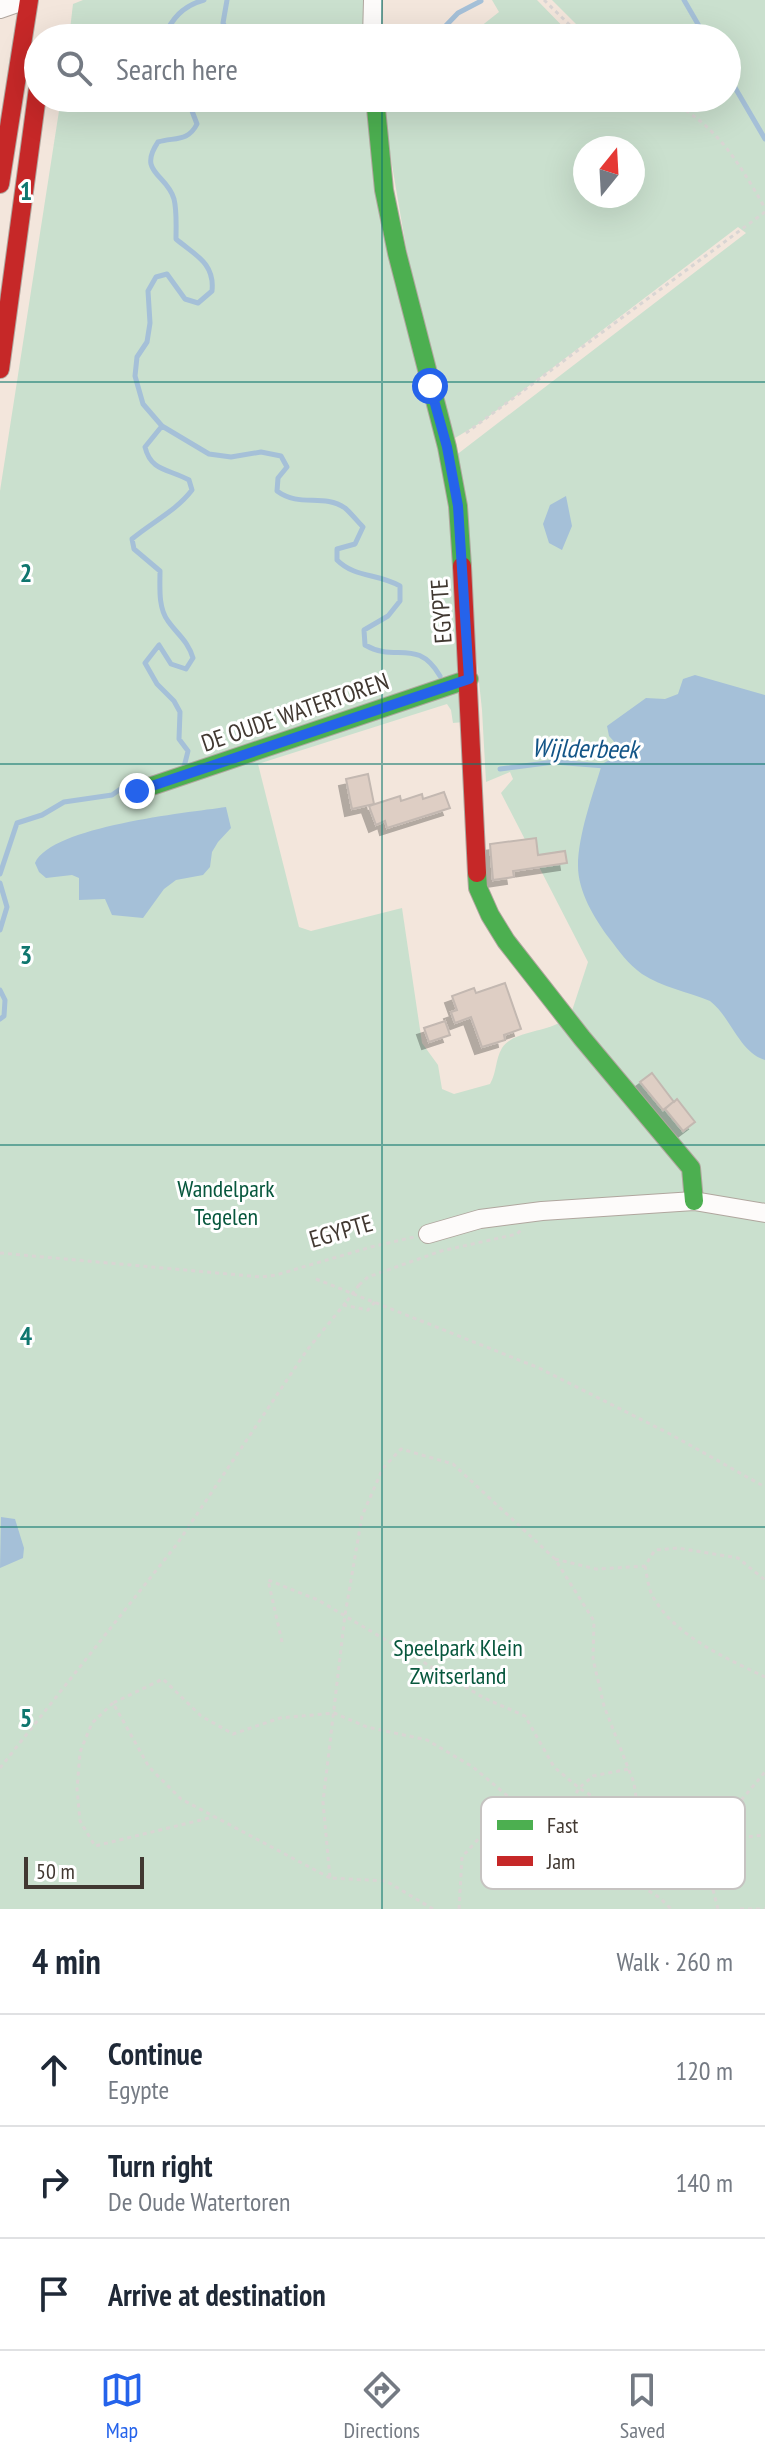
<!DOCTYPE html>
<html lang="en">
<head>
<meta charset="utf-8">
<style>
  :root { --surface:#fff; --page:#f2f2f3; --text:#1f2937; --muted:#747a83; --line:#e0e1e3; --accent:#2563eb }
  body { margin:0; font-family:"PT Sans Narrow",sans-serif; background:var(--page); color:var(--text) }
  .compass { position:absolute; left:573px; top:136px; width:72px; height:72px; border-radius:50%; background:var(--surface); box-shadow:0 8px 32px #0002; rotate:18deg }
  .scale { position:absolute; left:24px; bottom:20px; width:120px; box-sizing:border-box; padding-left:8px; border:4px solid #413831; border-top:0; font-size:22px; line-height:28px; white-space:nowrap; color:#413831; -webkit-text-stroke:6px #fff; paint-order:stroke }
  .stop { position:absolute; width:24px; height:24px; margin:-18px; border:6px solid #2563eb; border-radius:50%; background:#fff }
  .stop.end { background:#2563eb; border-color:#fff; box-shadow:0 2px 8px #0008 }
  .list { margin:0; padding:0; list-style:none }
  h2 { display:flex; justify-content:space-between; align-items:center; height:104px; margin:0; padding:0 32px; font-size:34px }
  h2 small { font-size:26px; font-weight:400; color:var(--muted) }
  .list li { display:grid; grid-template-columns:52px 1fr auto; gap:24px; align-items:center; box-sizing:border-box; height:112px; padding:0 32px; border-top:2px solid var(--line) }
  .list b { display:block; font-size:30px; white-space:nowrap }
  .list p { margin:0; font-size:26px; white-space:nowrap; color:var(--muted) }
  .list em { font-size:26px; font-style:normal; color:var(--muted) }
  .icon { flex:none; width:44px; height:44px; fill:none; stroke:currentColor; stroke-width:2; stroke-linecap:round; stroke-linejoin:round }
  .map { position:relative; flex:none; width:765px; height:1909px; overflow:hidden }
  .search { position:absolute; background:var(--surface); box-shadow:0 8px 32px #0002; left:24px; right:24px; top:24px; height:88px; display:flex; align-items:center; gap:20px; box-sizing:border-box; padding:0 28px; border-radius:44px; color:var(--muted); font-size:30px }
  .sheet { height:440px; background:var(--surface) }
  nav { display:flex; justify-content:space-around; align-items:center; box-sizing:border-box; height:112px; border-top:2px solid var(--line); background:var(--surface); font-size:22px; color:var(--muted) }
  nav a { display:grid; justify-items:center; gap:4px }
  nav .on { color:var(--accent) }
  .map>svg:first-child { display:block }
  .green { fill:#cae0ce; fill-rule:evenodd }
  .water { fill:#a5c0d8 }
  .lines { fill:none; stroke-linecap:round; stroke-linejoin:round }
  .stream { stroke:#a5c0d8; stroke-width:5 }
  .building { fill:#decec4; stroke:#c3b8b1; stroke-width:2; filter:url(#shadow) }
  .street-casing { stroke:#b0a69e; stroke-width:20 }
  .fast-casing { stroke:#b0a69e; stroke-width:20 }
  .jam-casing { stroke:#b0a69e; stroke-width:20 }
  .path { stroke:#d9d5d3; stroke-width:3; stroke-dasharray:4 4; stroke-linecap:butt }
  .street { stroke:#fdfbfa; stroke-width:18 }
  .fast { stroke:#4caf50; stroke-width:18 }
  .jam { stroke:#c62828; stroke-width:18 }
  .path-bridge { stroke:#d9d5d3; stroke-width:3; stroke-dasharray:4 4; stroke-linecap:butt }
  .route { stroke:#2563eb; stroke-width:10 }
  .grid { fill:none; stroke:#0f766e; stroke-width:2; stroke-opacity:0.55 }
  .labels { text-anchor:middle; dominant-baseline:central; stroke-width:6; stroke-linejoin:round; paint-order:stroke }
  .street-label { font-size:24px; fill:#413831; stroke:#fff }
  .park-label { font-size:24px; fill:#07573d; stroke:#fff }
  .water-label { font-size:26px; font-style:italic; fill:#135587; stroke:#fff }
  .key { fill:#fff; stroke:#c6c3c1; stroke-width:2 }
  .key-label { font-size:22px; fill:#413831 }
  .grid-label { font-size:26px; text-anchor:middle; font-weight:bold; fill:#0f766e; stroke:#fff; stroke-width:6; stroke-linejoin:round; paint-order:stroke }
</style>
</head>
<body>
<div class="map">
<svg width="765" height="1909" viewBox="0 0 765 1909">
  <defs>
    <filter id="shadow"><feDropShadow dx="-7" dy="7" stdDeviation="0" flood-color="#0004"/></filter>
  </defs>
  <rect width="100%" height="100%" fill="#f3e6dc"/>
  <path class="green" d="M83,0h284l-2,38h-296l4,-34z
    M492,0h45l37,38h-108l33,-26z
    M552,0h213v1909h-765v-1418l61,-393h307l80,388 12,211 4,25 -11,1 -2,-13 -4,-6 -189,60 41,163 12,4 91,-23 20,135 16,22 4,24 12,5 36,-10c7,-12 5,-24 12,-36 10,-16 41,-16 57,-25l7,6 22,-67 -87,-169 12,-14 -3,-7 -24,10 -4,-72 -27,-254 291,-223 -8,-6 -258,196 -25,15 -36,-114 -37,-218 10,-8h335v-60h-137zM585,148h48v48h-48z"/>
  <path class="water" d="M566,496l6,30 -10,24 -13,-7 -6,-19 7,-19z
    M695,675l70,20v365c-26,-8 -34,-43 -55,-59 -22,-9 -48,-14 -68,-27 -14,-10 -23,-23 -33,-36 -15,-20 -31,-47 -31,-72 0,-31 15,-72 24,-102l13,-7 4,-10 -10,-11 -2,-10 39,-28 19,1 13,-5 5,-15z
    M226,807l5,21 -13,14 -6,10 -2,15 -7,8 -27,5 -12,9 -21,29 -31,-3 -7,-16 -26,1v-22l-7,-3 -26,3 -7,-6 -4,-9c17,-37 151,-50 191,-56z
    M1,1517l14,2 9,29 -1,10 -23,10z"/>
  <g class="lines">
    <path class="stream" d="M227,0l-4,23 8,15
      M684,0l22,38
      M163,38c9,-19 19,-32 41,-38
      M434,38l24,-25 23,-12
      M727,74l38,65
      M187,98l10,26c-9,18 -22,13 -39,18 -21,31 9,32 16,57 3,12 2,27 2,40 19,16 39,24 36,52l-14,12 -13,-4 -18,-25 -11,3 -8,14 2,32 -3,19 -10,15 -2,19 8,28 19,22 47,28 22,3 30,-5 20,4 6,11 -9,11 -1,13c23,17 46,2 68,17 6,5 12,13 18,19l-8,17 -18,5v11c18,18 40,13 63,26v15l-12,15 -24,14 1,15c31,18 52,-8 75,31
      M162,426l-17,21c6,25 25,22 44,33l3,10c-16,21 -40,32 -60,49l2,10 26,22c0,16 -2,37 8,50 10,14 20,20 25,37l-7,11 -15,-5 -12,-19 -14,18 12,21 17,17 6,11 -1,27 9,12 -4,16
      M500,769l54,-7 51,4
      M0,874l17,-51 25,-8 22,-13 48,-7 17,-12
      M0,883l7,24 -7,23
      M0,990l5,10 -1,16 -4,3"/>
  </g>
  <path class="building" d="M368,774l6,30 -22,5 -6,-30z
    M444,792l6,16 -63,20 -2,-7 -9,4 -7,-19 31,-10 1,5 21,-7 1,5z
    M536,838l2,17 27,-4 2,12 -54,8 1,6 -21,3 -3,-36z
    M505,983l16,46 -17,6 1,5 -23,7 -11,-30 -16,6 -4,-11 6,-2 -5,-14 22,-8 2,5z
    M445,1021l5,14 -21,7 -5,-14z
    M652,1073l22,29 3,-3 18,23 -12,9 -18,-22 8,-7 -10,8 -23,-28z"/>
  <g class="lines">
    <defs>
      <path id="street" d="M0,9l26,-9
        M372,38l1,-38
        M428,1234l52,-15 62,-8 152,-10 71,12"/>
      <path id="fast" d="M375,98l9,92 13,63 50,194 11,59 4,60
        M137,791l332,-112
        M477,873l1,15 12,27 16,26 76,97 109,130 3,33"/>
      <path id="jam" d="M0,184l29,-184
        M0,369l38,-281
        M462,566l15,307"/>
    </defs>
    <use href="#street" class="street-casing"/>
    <use href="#fast" class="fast-casing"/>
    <use href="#jam" class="jam-casing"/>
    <path class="path" d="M544,0l39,38
      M665,98c52,27 72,62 100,110
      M466,433l299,-221
      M0,1253l261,24 15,-2 95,-28 43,-10
      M316,1279l223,89 131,66 95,53
      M359,1285l9,-8 73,-26 76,-17 4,-4
      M343,1305l25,5 7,-8
      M555,1559l41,10 49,-3 10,-16 23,-2 60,10 27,22
      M645,1566c2,9 3,22 8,31 23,40 73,61 112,80
      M282,1642l-14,-62 50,20 166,98 41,18 29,51 25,21 61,38
      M113,1703l-21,20 -12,29 -3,37 3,32 15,25 118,-29
      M0,1768l177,-224 130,-194 40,-49
      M717,1840l48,-5
      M330,1878l-149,-79 -32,-32 -36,-64 50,-24 38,37 32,18 47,-16 54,-5 33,14 60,13 46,27 81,68 25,-47 14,-12 36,-7
      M433,1909l-47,-28 -56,-3 -7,-76 22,-187 17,-99 21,-48 18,-19 52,15 102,95 39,62 -1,38 11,47 30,77 6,43 66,37
      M459,1909l3,-52 19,-21 27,-5 46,4 76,44 30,19 11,11
      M718,1909l-12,-46 26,-52 33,-39
      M740,1909h25"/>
    <use href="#street" class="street"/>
    <use href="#fast" class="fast"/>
    <use href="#jam" class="jam"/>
    <path class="path-bridge" d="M347,1301l12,-16"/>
  </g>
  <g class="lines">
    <path class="route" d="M137,791l332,-112 -11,-173 -11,-59 -17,-61"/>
  </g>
  <path class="grid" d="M382,0v38M382,98v1811M0,382h765M0,764h765M0,1145h765M0,1527h765"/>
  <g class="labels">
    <g class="street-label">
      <text transform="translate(441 611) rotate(-94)">EGYPTE</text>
      <text transform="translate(295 712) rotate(-19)">DE OUDE WATERTOREN</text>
      <text transform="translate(341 1231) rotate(-16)">EGYPTE</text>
    </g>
    <g class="park-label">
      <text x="226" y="1188">Wandelpark<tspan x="226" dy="28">Tegelen</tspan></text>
      <text x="458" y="1647">Speelpark Klein<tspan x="458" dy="28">Zwitserland</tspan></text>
    </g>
    <g class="water-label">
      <text transform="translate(585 748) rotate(1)">Wijlderbeek</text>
    </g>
  </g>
  <rect x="481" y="1797" width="264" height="92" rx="12" class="key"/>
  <rect x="497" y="1820" width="36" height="10" fill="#4caf50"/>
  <rect x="497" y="1856" width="36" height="10" fill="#c62828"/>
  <g class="key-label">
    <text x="547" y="1833">Fast</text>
    <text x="547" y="1869">Jam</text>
  </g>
  <g class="grid-label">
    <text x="26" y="200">1</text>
    <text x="26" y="582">2</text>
    <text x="26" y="964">3</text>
    <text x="26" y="1345">4</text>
    <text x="26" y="1727">5</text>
  </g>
</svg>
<svg class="compass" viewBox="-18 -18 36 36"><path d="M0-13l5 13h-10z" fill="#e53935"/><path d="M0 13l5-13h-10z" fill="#747a83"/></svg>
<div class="scale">50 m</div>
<div class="stop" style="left:430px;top:386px"></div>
<div class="stop end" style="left:137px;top:791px"></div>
<div class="search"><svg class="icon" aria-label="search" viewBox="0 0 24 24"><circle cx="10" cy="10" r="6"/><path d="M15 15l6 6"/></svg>Search here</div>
</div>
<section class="sheet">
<h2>4 min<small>Walk · 260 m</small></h2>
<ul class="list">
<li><svg class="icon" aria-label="ahead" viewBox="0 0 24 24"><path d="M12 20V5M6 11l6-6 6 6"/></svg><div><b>Continue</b><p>Egypte</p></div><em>120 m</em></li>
<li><svg class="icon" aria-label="right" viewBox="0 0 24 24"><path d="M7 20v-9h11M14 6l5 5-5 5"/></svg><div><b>Turn right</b><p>De Oude Watertoren</p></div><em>140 m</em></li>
<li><svg class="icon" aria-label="arrive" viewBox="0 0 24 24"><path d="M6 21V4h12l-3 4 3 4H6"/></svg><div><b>Arrive at destination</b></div></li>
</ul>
</section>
<nav>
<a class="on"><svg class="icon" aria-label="map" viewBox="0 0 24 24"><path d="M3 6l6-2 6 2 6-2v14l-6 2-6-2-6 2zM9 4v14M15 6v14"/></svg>Map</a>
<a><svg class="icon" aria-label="directions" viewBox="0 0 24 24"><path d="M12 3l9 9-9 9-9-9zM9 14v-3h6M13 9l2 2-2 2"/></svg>Directions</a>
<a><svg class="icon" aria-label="saved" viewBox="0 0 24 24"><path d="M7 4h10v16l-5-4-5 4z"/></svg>Saved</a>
</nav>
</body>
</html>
